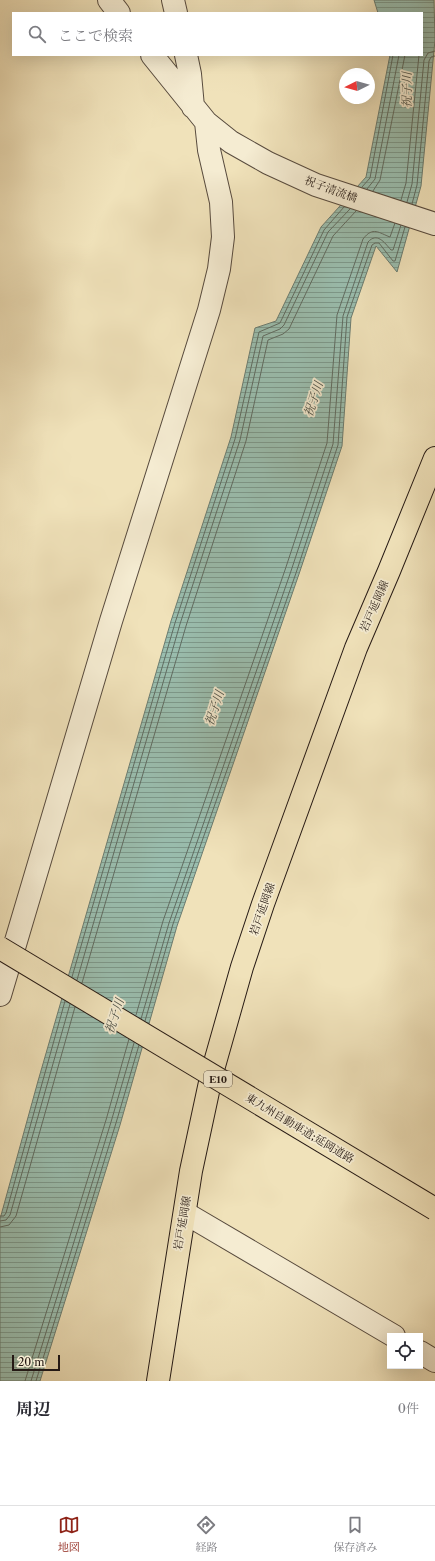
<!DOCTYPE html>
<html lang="ja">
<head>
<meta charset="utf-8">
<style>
  :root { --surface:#fff; --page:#f7f7f7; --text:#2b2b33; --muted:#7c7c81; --line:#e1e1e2; --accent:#8f2418 }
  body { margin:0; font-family:"Libre Caslon Text","Noto Serif JP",serif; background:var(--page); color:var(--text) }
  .controls { position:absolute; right:12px; bottom:12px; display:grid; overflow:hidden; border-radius:0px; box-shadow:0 4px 16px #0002 }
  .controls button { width:36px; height:36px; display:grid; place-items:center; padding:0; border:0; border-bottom:1px solid var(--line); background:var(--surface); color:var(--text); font:20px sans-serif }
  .compass { position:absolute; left:339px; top:68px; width:36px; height:36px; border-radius:50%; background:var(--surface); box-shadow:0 4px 16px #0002; rotate:265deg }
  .scale { position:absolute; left:12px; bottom:10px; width:48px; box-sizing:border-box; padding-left:4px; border:2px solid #251914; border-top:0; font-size:11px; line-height:14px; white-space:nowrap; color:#251914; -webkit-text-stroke:3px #f5ecd2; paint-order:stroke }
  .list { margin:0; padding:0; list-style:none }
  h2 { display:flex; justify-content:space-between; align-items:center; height:52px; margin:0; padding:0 16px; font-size:17px }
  h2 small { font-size:13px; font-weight:400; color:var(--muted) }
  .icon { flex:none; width:22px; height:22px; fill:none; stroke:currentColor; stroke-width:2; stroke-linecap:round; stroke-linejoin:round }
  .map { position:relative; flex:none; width:435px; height:1381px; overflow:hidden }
  .search { position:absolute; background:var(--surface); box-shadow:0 4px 16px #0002; left:12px; right:12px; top:12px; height:44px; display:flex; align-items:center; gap:10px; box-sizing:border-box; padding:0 14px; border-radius:0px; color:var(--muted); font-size:15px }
  .sheet { height:124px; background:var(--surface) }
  nav { display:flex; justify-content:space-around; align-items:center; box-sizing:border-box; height:56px; border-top:1px solid var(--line); background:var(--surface); font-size:11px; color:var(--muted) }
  nav a { display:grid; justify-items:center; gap:2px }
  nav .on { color:var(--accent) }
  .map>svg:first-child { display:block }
  .water { fill:url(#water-rules); stroke:#6b7c71 }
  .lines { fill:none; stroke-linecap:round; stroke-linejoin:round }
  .shore { stroke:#606c62; stroke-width:1 }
  .minor-casing { stroke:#584b3e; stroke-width:24 }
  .major-casing { stroke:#251914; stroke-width:24 }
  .minor { stroke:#f5ecd2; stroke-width:22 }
  .major { stroke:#f0e2ba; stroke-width:22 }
  .highway-bridge-casing { stroke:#251914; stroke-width:24; stroke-linecap:butt }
  .highway-bridge { stroke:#f0e2ba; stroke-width:22 }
  .labels { text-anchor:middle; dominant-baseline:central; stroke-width:3.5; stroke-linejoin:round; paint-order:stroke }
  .shield { fill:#f5ecd2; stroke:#63584d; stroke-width:1 }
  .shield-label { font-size:10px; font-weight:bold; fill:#251914 }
  .street-label { font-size:11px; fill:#251914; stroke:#f5ecd2 }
  .water-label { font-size:12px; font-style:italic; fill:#4e534a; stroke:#f5ecd2 }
</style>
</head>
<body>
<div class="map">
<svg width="435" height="1381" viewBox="0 0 435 1381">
  <defs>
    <pattern id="water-rules" width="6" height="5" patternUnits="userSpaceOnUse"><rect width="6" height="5" fill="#9abeaf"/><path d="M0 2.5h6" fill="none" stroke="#7d9a8d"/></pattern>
  </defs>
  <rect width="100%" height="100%" fill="#f0e2ba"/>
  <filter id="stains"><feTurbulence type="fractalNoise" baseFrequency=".005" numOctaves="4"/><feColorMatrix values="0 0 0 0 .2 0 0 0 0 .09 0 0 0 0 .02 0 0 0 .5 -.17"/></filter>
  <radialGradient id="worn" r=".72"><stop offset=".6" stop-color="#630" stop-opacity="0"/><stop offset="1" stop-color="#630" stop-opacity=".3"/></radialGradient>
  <path class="water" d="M374,0h60l1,40 -14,146 -24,86 -21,-26 -25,72 -9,128 -43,128 -122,352 -57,199 -80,256h-40v-162l38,-138 133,-460 60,-184 24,-109 21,-7 45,-94 45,-50 24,-122h32v-42h-44z"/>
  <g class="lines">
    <path class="shore" d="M362,187l8,-9 23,-123
      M367,189l8,-10 24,-124
      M373,191l7,-11 25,-125
      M401,200l5,-17 13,-128
      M407,202l5,-18 12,-124 4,-7 7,-2
      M412,204l5,-19 12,-124 2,-4 4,-1
      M72,977l103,-354 60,-184 24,-107 21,-9 44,-93 20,-23
      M77,980l103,-356 60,-184 23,-104 17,-7 4,-4 44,-93 22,-23
      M82,983l104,-357 60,-185 22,-101 15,-6 6,-5 44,-93 23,-25
      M136,1015l27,-94 122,-351 42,-127 10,-128 26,-76c10,-13 16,-6 27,-2l5,-14
      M141,1019l28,-96 122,-352 42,-127 10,-128 25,-74c9,-10 16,0 23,8h2l8,-25
      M145,1021l28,-97 123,-351 42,-128 9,-128 25,-72 3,-2h4l14,18h2l10,-34
      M0,1216h4l2,-3 59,-212
      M0,1221l6,-1 4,-5 60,-211
      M0,1227l9,-2 7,-9 59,-209
      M25,1381l81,-261 23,-81
      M31,1381l80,-259 23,-79
      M36,1381l80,-258 23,-78"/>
    <defs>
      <path id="minor" d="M109,0l10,13
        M173,0l3,13
        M152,55l54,67 25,20 37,21 48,22 119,39
        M186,55l4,19 3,33
        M0,995l111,-374 98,-311 10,-41 4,-32 -2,-35 -12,-52 -3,-28
        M185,1213l209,123
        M420,1352l15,9"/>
      <path id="major" d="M158,1381l33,-210 21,-98 30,-106 21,-63 93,-256 33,-77 46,-113"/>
    </defs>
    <use href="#minor" class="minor-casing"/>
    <use href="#major" class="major-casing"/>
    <use href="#minor" class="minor"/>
    <use href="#major" class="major"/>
    <defs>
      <path id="highway-bridge" d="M0,948l435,261"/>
    </defs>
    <use href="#highway-bridge" class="highway-bridge-casing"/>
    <use href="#highway-bridge" class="highway-bridge"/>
  </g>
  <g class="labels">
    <rect class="shield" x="204" y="1071" width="28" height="16" rx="3"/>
    <g class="shield-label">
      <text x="218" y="1079">E10</text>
    </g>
    <g class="street-label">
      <text transform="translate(331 189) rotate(20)">祝子清流橋</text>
      <text transform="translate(374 606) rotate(-66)">岩戸延岡線</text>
      <text transform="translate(262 909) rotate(-71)">岩戸延岡線</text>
      <text transform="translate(300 1128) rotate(31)">東九州自動車道;延岡道路</text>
      <text transform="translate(182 1223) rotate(-80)">岩戸延岡線</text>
    </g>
    <g class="water-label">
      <text transform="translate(406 90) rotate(-90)">祝子川</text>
      <text transform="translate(313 399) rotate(-72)">祝子川</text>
      <text transform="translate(214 708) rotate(-72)">祝子川</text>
      <text transform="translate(114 1016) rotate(-72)">祝子川</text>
    </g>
  </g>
  <rect width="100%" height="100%" filter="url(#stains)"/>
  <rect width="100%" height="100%" fill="url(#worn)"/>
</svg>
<div class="controls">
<button><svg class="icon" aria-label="locate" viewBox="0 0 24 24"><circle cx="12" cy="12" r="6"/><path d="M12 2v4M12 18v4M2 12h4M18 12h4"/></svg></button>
</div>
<svg class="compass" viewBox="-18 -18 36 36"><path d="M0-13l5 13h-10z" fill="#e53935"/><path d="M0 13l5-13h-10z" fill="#7c7c81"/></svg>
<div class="scale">20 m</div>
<div class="search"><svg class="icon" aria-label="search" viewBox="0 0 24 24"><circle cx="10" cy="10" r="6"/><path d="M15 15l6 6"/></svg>ここで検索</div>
</div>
<section class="sheet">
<h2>周辺<small>0件</small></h2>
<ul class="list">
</ul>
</section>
<nav>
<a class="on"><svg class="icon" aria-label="map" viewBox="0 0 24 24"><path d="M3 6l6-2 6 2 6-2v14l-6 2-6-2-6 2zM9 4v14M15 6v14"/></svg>地図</a>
<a><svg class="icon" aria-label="directions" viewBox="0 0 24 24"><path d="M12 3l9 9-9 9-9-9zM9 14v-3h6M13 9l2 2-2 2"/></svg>経路</a>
<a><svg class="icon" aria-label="saved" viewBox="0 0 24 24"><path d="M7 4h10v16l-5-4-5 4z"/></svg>保存済み</a>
</nav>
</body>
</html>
